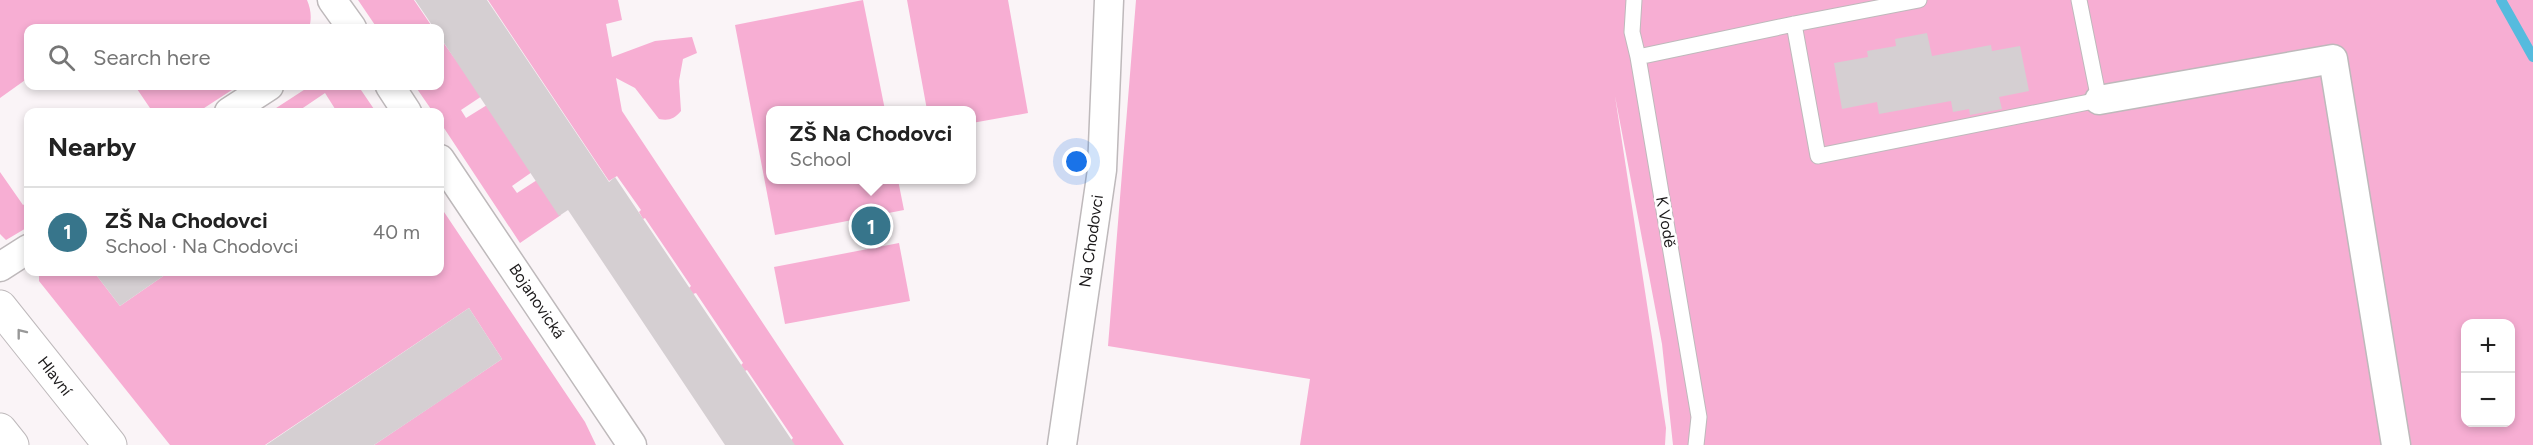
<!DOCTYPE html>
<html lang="en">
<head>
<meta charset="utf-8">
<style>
  :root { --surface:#fff; --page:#f2f2f2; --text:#222; --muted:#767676; --line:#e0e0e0; --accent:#37758b }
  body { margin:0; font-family:Figtree,sans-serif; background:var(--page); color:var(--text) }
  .controls { position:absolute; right:18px; bottom:18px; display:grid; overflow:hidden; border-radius:12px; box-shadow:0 3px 9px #0003 }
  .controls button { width:54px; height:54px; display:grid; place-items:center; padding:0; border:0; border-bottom:2px solid var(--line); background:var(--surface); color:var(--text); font:30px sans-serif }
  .you { position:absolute; left:1077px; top:162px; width:21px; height:21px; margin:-15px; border:4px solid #fff; border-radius:50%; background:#1a73e8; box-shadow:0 0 0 9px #1a73e833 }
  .badge { display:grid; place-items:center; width:39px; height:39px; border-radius:50%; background:var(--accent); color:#fff; font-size:20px; font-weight:700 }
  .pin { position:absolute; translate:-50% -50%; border:3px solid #fff; box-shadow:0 2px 6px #0006 }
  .popup { position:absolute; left:766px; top:106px; width:210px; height:78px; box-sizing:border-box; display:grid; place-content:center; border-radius:12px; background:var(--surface); filter:drop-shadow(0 2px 4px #0005); font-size:20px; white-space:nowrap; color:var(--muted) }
  .popup b { font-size:22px; color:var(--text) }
  .popup::after { content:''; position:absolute; left:50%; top:100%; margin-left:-12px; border:12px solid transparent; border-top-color:var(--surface) }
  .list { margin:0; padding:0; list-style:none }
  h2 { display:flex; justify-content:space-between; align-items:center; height:78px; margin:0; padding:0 24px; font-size:26px }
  h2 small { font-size:20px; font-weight:400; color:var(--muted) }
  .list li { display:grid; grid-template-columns:39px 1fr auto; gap:18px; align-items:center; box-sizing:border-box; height:90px; padding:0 24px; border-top:2px solid var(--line) }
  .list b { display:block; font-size:22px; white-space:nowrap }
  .list p { margin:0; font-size:20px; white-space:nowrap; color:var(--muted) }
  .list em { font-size:20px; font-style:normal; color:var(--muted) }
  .icon { flex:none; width:33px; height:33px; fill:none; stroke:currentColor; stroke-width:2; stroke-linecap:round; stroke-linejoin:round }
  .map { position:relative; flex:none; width:2533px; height:445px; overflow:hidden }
  .search { position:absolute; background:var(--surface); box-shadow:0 3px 9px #0003; left:24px; top:24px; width:420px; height:66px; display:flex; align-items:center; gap:15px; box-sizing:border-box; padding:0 21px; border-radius:12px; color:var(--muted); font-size:22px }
  .panel { position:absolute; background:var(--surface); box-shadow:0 3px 9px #0003; left:24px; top:108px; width:420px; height:168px; border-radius:12px }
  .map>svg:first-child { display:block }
  .green { fill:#f7aed3; fill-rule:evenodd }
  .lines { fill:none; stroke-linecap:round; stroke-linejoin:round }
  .stream { stroke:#56bbde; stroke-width:10 }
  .building { fill:#d5cfd2 }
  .lane-casing { stroke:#beb9bb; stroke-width:17 }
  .street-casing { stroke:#beb9bb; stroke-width:31 }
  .secondary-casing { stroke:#beb9bb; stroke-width:35 }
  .lane { stroke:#fff; stroke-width:15 }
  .street { stroke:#fff; stroke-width:28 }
  .secondary { stroke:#fff; stroke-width:33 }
  .oneway { stroke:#989898 }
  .labels { text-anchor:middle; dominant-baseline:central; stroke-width:5; stroke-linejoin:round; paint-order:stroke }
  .street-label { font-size:16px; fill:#1b191a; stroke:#fff }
</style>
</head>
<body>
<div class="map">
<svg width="2533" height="445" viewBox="0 0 2533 445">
  <rect width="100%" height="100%" fill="#faf4f7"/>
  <path class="green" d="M0,0h307c4,9 5,19 2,28h-281v50l-28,20z
    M358,0h56l19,28h-56z
    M488,0h130l4,20 -16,4 6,33 43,-16 37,-4 5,16 -14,6 -4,22 2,30c-7,8 -12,10 -22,8l-24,-31 -19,-10 6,33 222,334h-50l-3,-5 2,-2 -46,-68 -2,1 -4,-6 2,-2 -47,-70 -3,1 -4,-6 2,-2 -46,-68 -2,1 -4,-7 2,-2 -24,-34 -8,5z
    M863,0l22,110h-115v70h128l6,30 -129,25 -40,-210z
    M907,0h101l20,113 -56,10v-13h-45z
    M1136,0h1397v445h-860l-11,-101 -47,-248 51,332 -1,17h-365l10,-66 -202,-33zM2466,324h44v98h-44z
    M440,38l42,58 -21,14 5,8 21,-13 45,67 -20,14 5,7 20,-13 24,35 -41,28 -80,-121v-10h-7l-18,-26h25z
    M135,86h103l-40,26h-47l1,-1z
    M310,86h42l9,4 15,22h-39l-12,-19 -28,19h-27z
    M0,172l23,33 5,-3v25l-22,13 -6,-6z
    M440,206l145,216 11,23h-222l128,-86 -33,-51 -204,137h-95l-131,-164v-9h55l26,34 49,-34h229l2,2 5,-2h35z
    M899,243l11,58 -125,23 -11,-57z"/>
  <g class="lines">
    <path class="stream" d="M2501,0l32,57"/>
  </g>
  <path class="building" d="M415,0h72l122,182 6,-5 180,268h-70l-157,-235 -9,6 -119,-179v-9h-6z
    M1927,33l5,23 59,-11 1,6 28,-5 9,45 -30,6 3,12 -32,6 -1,-6 -16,3 -2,-11 -72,13 -2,-12 -35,7 -8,-46 34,-6 -1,-6 29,-5 -1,-7z
    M94,272h75l-49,34z
    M469,308l33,51 -59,40 -69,46h-108z"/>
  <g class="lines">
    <defs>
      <path id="lane" d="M1634,0l-2,32 6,25 61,360 -3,28
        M1794,24l24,132 281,-56 -20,-100
        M1638,57l156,-33 125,-24"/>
      <path id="street" d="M332,0l20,28
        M390,86l17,26
        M2099,100l234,-41 63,386
        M229,112l40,-26
        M440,159l192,286
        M0,267l28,-18
        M1062,445l40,-275 7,-170"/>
      <path id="secondary" d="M0,307l110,138
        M0,430l12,15"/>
    </defs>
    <use href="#lane" class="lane-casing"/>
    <use href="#street" class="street-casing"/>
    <use href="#secondary" class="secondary-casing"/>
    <use href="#lane" class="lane"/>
    <use href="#street" class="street"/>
    <use href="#secondary" class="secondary"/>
  </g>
  <defs><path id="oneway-chevron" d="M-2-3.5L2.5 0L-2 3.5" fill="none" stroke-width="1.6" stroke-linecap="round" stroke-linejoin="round" transform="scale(1.5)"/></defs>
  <use class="oneway" href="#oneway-chevron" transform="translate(21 333) rotate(-128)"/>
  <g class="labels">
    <g class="street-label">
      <text transform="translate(1666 222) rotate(80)">K Vodě</text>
      <text transform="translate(1091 241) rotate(-82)">Na Chodovci</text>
      <text transform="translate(537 301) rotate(56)">Bojanovická</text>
      <text transform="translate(55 376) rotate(52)">Hlavní</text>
    </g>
  </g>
</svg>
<div class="controls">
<button>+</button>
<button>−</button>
</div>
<div class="you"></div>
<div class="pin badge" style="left:871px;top:226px">1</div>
<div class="popup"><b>ZŠ Na Chodovci</b>School</div>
<div class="search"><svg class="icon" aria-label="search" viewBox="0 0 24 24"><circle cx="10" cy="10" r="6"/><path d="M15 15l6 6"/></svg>Search here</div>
<section class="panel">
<h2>Nearby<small></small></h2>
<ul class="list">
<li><span class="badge">1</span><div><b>ZŠ Na Chodovci</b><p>School · Na Chodovci</p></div><em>40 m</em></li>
</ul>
</section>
</div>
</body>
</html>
